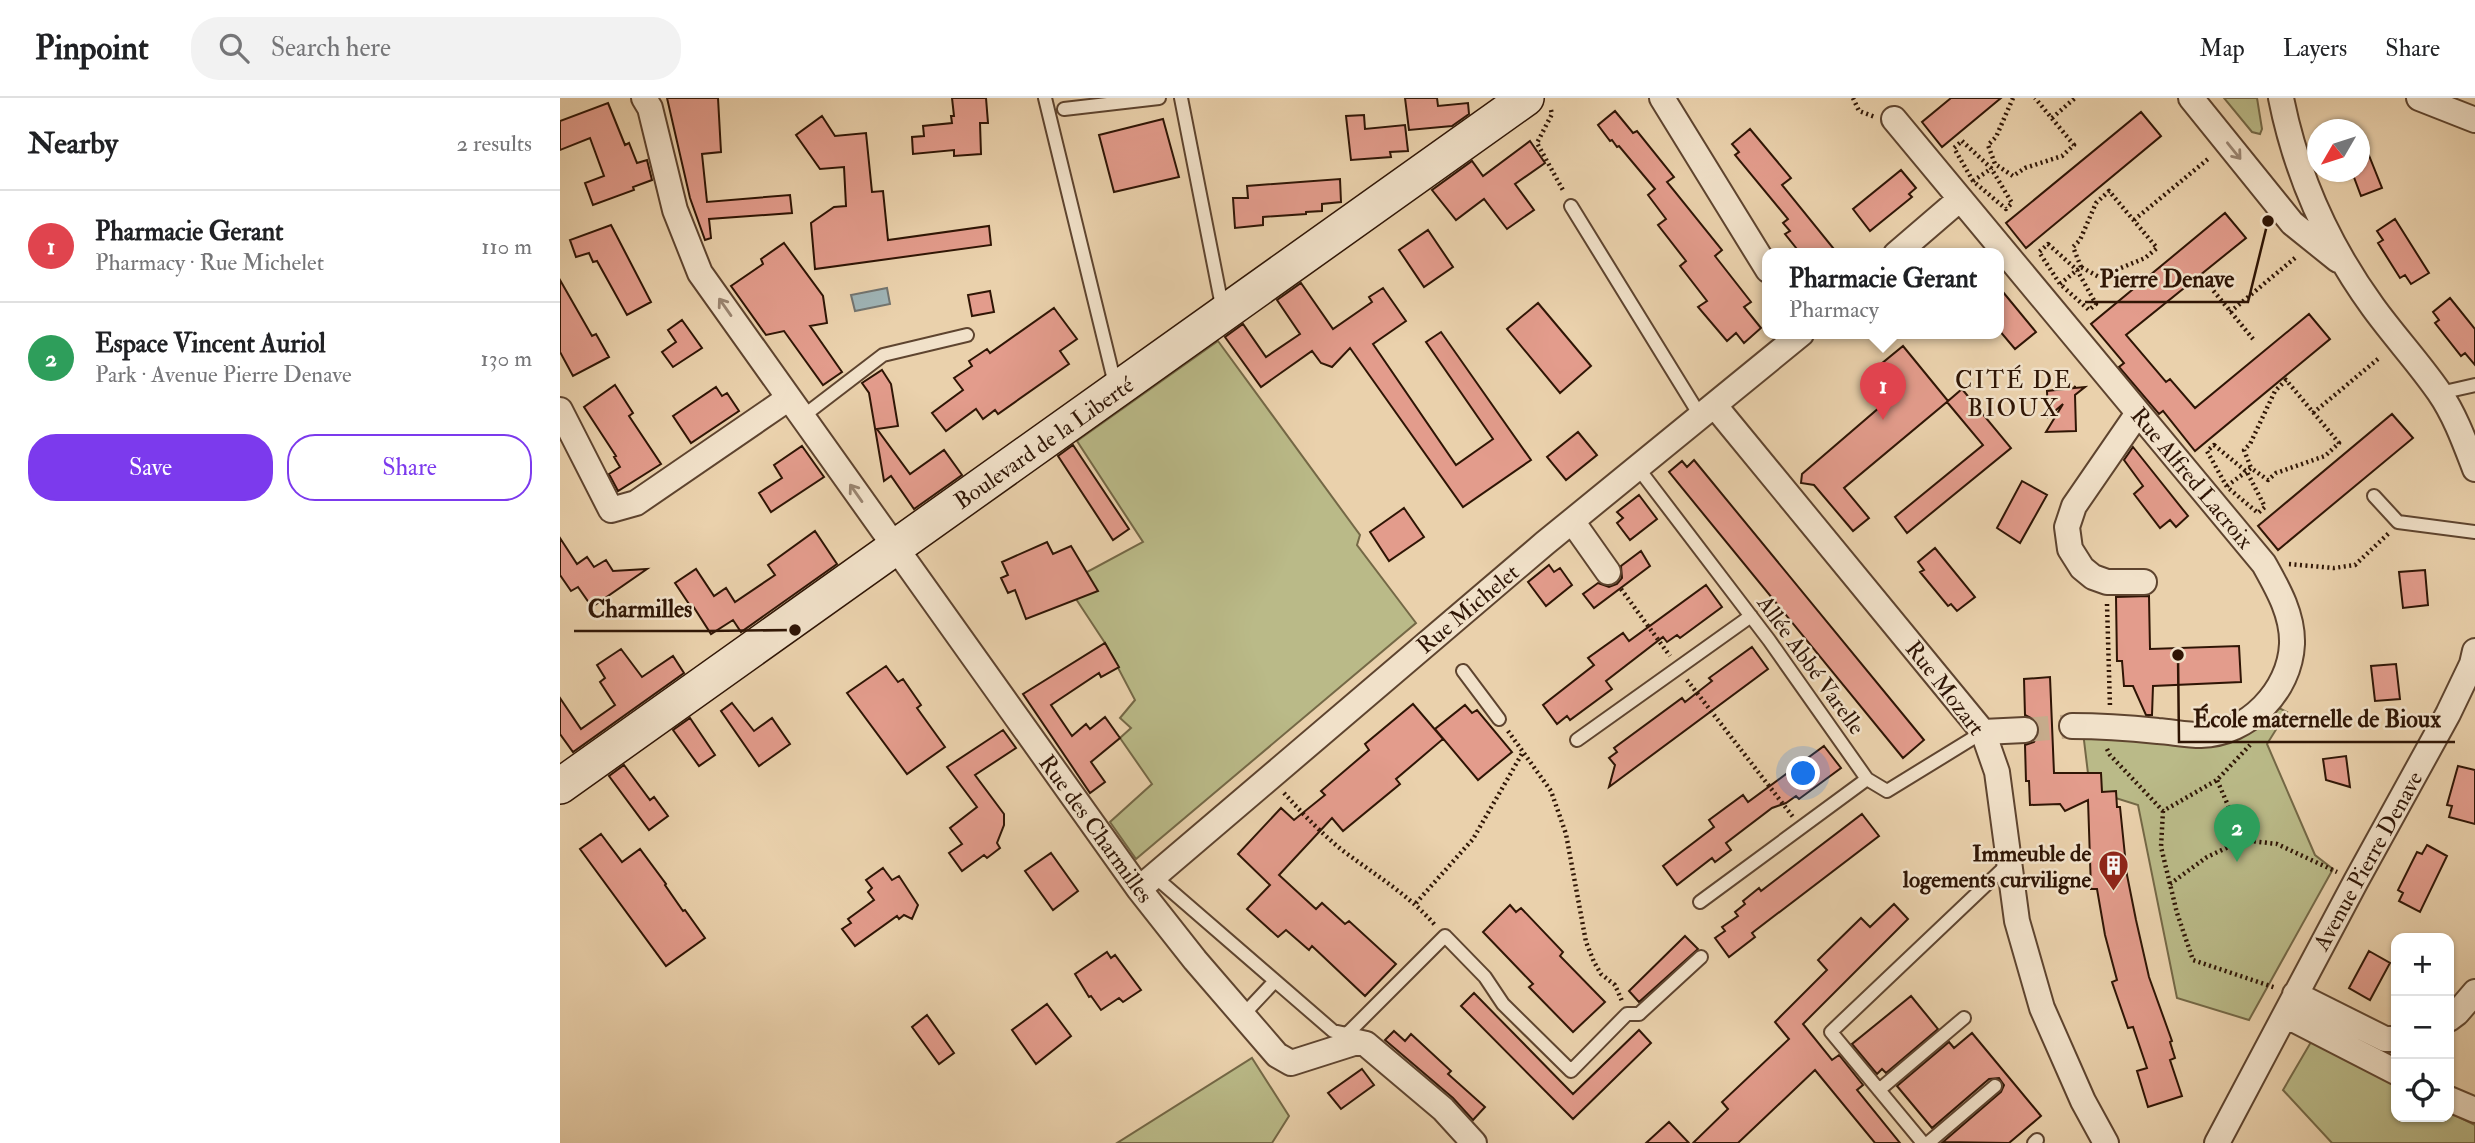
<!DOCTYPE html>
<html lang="en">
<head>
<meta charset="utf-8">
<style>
  :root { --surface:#fff; --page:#f2f2f2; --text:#202124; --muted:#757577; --line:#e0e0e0; --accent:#7c3aed }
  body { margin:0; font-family:"IM FELL Double Pica",serif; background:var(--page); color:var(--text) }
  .controls { position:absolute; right:21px; bottom:21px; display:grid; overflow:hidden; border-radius:14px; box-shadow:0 2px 5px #0004 }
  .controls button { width:63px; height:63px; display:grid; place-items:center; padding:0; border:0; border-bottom:2px solid var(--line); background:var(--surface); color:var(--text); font:35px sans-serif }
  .compass { position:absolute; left:1747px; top:21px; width:63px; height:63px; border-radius:50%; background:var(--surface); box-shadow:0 2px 5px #0004; rotate:231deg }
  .you { position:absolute; left:1244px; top:676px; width:24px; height:24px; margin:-18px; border:5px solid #fff; border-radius:50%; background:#1a73e8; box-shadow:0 0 0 10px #1a73e833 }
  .badge { display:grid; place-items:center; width:46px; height:46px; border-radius:50%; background:var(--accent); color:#fff; font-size:23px; font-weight:700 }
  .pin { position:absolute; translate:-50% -58px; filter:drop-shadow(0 2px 4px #0008) }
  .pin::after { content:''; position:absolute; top:37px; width:24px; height:21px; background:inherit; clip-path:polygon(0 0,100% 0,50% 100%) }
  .popup { position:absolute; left:1202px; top:150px; width:242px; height:91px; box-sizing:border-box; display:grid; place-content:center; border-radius:14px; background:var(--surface); filter:drop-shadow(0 2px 5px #0005); font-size:23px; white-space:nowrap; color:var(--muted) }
  .popup b { font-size:26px; color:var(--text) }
  .popup::after { content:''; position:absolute; left:50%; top:100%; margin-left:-14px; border:14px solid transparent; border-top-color:var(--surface) }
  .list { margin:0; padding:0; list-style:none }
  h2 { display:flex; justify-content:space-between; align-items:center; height:91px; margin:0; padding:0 28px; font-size:30px }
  h2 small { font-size:23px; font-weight:400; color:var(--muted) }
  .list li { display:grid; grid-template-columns:46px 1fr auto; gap:21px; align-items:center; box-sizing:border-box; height:112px; padding:0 28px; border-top:2px solid var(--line) }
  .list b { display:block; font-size:26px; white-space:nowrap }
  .list p { margin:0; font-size:23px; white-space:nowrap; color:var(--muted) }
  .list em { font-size:23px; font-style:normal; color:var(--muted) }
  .actions { display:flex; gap:14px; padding:21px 28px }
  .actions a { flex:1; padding:16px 0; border:2px solid var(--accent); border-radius:28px; text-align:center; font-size:24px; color:var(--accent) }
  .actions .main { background:var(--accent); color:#fff }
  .icon { flex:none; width:38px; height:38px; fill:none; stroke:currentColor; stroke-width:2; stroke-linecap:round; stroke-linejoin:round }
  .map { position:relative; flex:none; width:1915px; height:1045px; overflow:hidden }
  header { display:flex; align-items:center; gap:42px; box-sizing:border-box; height:98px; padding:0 35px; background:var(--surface); border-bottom:2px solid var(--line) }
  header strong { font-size:33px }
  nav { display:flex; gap:38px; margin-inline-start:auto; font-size:24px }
  .search { width:490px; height:63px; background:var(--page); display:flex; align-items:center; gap:18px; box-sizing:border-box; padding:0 24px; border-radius:28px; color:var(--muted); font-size:26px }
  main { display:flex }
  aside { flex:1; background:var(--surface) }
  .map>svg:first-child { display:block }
  .green { fill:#baba88; stroke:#746846; stroke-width:2 }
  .water { fill:#9fb4b6; stroke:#72746f; stroke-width:2 }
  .building { fill:#e39c8c; stroke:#2f1505; stroke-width:2 }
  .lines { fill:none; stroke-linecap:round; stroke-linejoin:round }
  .minor-tunnel { stroke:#c5ab8b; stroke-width:24; stroke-dasharray:24 12; stroke-linecap:butt }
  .service-casing { stroke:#5e442f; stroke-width:16 }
  .minor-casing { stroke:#5e442f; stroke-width:28 }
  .secondary-casing { stroke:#2f1505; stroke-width:38 }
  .path { stroke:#2f1505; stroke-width:4.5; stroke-dasharray:2 3.5; stroke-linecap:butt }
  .service { stroke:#f1e1c9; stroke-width:12 }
  .minor { stroke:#f1e1c9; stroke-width:24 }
  .secondary { stroke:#f1e1c9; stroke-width:35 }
  .oneway { stroke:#9a8571 }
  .labels { text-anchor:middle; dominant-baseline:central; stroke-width:5; stroke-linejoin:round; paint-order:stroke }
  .street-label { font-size:23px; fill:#2f1505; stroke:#f1e1c9 }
  .poi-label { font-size:23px; font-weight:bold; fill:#2f1505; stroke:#f1e1c9; text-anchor:end }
  .neighbourhood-label { font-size:24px; letter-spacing:2px; fill:#2f1505; stroke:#f1e1c9 }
  .leader { fill:none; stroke:#2f1505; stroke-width:2.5 }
  .callout-dot { fill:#2f1505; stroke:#f1e1c9; stroke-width:2.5 }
  .callout-label { font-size:24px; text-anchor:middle; font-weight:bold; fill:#2f1505; stroke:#f1e1c9; stroke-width:5; stroke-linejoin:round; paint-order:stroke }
</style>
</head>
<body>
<header>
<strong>Pinpoint</strong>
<div class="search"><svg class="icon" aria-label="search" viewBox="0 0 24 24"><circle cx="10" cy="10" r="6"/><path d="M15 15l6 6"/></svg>Search here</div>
<nav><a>Map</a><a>Layers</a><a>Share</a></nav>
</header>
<main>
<aside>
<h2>Nearby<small>2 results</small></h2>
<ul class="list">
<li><span class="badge" style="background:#e0444e">1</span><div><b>Pharmacie Gerant</b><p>Pharmacy · Rue Michelet</p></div><em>110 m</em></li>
<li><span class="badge" style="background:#2e9e5b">2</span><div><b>Espace Vincent Auriol</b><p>Park · Avenue Pierre Denave</p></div><em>130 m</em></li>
</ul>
<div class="actions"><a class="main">Save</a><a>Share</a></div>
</aside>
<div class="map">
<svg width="1915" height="1045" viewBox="0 0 1915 1045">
  <rect width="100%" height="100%" fill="#ead1ac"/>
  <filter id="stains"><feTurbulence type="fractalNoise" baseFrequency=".00286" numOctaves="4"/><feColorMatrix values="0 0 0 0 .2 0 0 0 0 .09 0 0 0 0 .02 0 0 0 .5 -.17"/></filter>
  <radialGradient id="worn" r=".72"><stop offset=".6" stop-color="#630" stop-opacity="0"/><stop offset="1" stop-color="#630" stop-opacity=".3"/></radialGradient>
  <path class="green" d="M1664,0h33l5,31 -2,5 -8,-2z
    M658,243l142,194 -3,10 59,78 -280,236 -26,-37 42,-38 -32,-46 11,-10 -11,-10 15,-18 -30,-57 -29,-44 11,-27 56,-30 -66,-101z
    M1717,609l10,5 -20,32 48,111 18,14 -84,151 -72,-22 -39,-193 -48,-15 -7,-58 115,8z
    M1751,944l85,43v32h53v-5l26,13v18h-143l-49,-53z
    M692,960l37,58 -17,27h-155z"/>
  <path class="water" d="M327,190l3,16 -35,7 -4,-16z"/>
  <path class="building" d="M107,0h51l3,54 -19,2 5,48 83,-7 2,18 -83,6 2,19 -6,2 -15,-42z
    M392,0h34l2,25h-8l1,31 -27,2v-6l-41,4 -1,-17 12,-1 -1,-10 29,-3 -1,-7h3z
    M845,0h32l1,8 30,-3 1,11 -17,12 -43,4z
    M1391,0h50l-59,49 -20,-25z
    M48,5l17,42 4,-2 8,20 10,-3 5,20 -19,7 1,3 -41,15 -8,-22 19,-7 -14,-38 -30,12v-29z
    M1055,13l18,22 4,-2 37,46 -7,5 55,68 -7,6 36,46 -7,5 17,21 -17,15 -8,-10 -9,8 -29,-34 9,-6 -27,-35 6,-5 -28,-36 8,-6 -18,-24 7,-6 -36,-43 -2,1 -5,-7 -2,1 -12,-16z
    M1581,14l20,24 -135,112 -20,-25z
    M804,17l1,14 40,-4 3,26 -18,1 1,5 -40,3 -5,-44z
    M262,18l13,20 31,-3 6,59 11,-1 5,49 101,-14 2,19 -176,24 -4,-46 23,-16 12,-1 -2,-39 -24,2 -24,-34z
    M603,21l16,58 -65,15 -15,-57z
    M1190,31l41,49 -9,7 56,69h-37l-16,-20 5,-3 -7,-8 5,-4 -53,-64 4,-3 -7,-8z
    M1800,35l22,55 -21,8 -9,-24h8z
    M970,43l15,22 -30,21 19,26 -27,19 -23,-30 -28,21 -24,-30 40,-29 11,15z
    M1341,72l15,18 -7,6 3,3 -42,34 -17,-22z
    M780,81l1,23 -19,2v7l-16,1v2l-43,3v8l-28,3 -2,-30h15l-1,-12z
    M1665,115l21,25 -120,97 40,47 4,-3 25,29 114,-94 21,25 -135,112 -32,-40 -4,3 -40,-47 5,-4 -33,-39z
    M1835,121l34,54 -18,11 -6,-9 -5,3 -22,-35 5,-3 -6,-9z
    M51,127l40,77 -24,13 -30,-54 -4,1 -4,-9 -13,4 -6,-17z
    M868,132l25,37 -29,20 -25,-37z
    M224,145l39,53 4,27 -17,3 32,46 -19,13 -39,-54 -18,4 -35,-49 32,-22 -2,-5z
    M0,182l32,56 4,-2 13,23 -36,19 -13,-24z
    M741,185l32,46 39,-27 -3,-5 14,-9 23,33 -33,23 83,121 37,-26 -67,-97 15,-10 90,128 -68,47 -113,-159 -18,19 -11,-4 -9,-12 -51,36 -36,-50 18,-13 23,33 34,-23 -23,-34z
    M1438,188l38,46 -21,17 -17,-20z
    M430,193l4,21 -22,4 -4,-21z
    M1890,200l25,31v36l-10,-12 -4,3 -26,-33 4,-3 -6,-8z
    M978,205l53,63 -31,27 -53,-64z
    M494,210l23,31 -17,12 9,13 -71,50 -3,-4 -12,9 -7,-10 -30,22 -14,-18 31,-23 -9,-12 18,-12 -3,-5 18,-12 3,4z
    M122,222l20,28 -29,19 -11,-15 14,-10 -8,-12z
    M1343,248l45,55 14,-12 49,59 -104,85 -12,-16 88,-72 -36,-43 -103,86 25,30 -16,13 -39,-46 -13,-2 1,-9 93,-80 -20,-25z
    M322,272l9,14 7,42 -21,3 33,45 34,-24 18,25 -48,34 -23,-33 -7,5 -15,-88 -7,-10z
    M55,287l18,28 -4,3 32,48 -43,27 -9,-17 11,-7 -6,-10 2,-1 -32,-49z
    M1515,288v2l10,-1 -10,8 1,36 -30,1 17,-28 -15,13 -1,-26 27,-3z
    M156,289l6,9 5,-3 12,18 -48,32 -18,-27z
    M1832,316l21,24 -135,112 -20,-24z
    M1018,334l19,23 -31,25 -19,-23z
    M513,347l56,84 -16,11 -55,-84z
    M242,348l22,31 -53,35 -12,-19 23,-15 -8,-13z
    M1573,349l55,69 -12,11 -6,-7 -10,8 -26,-34 9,-8 -19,-26z
    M1134,362l230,280 -21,18 -234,-286 13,-11 5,6z
    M1462,383l25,14 -27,48 -23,-15z
    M1079,397l18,24 -27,21 -13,-17 6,-5 -6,-6z
    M844,410l20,29 -35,24 -19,-29z
    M255,433l22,33 -96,68 -8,-12 -22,14 -18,-28 -2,1 -16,-24 21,-14 18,27 12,-8 9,14 40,-27 -7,-10z
    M0,440l17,26 10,-7 7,10 12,-7 7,11 34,-2 -55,38 -14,-20 -7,4 -11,-16z
    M487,444l6,12 18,-8 27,45 -72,28 -11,-29 -7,3 -7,-15 7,-3 -6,-13z
    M1375,450l40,49 -18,14 -6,-7 -3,2 -28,-34 4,-2 -6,-8z
    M1081,453l9,15 -56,42 -11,-14 15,-11 11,4 8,-3 5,-6 -1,-12z
    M989,467l5,7 6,-4 12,17 -26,21 -18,-24z
    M1865,472l3,35 -25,3 -4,-36z
    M1146,487l16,22 -42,31 -3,-3 -10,7 -4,-5 -57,44 6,8 -42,31 -3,-4 -10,8 -14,-19 51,-40 -6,-7 35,-25 6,8z
    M1589,498l1,53 89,-3 2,36 -88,4 -1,29h-6l-13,-29h-9l-2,-25h-5l-1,-64z
    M545,545l14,24 -18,10 -2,-4 -48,32 21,31 14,-12 4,5 15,-12 15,21 -29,24 14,20 -15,11 -67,-99z
    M1192,549l16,22 -159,118 6,-22 -6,-7 8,-6 -3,-4 68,-50 3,4 27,-21 -3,-3z
    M61,551l21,28 31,-21 11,17 -111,79 -13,-18v-36l21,31 34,-24 -15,-23 5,-4 -8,-13z
    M1836,566l4,35 -25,2 -4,-35z
    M326,568l12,16 5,-3 18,26 -4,3 28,39 -38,27 -60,-81z
    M1490,579l4,96h47l1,19 14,-1 1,16h3l7,68 9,45 13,57 23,64 -2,1 5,16 -5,2 12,36 -34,11 -11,-36 10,-3 -14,-41 -5,1 -16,-46 5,-2 -12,-45 -8,-46h-6l-3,-89 -23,11 -5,-7 -30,1 -1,-24h-3l-1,-36 9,-3 6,-12 -3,-9 -12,-6 -1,-36z
    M172,605l22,28 18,-13 18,26 -31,22 -38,-55z
    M853,606l30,35 -47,40 4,5 -57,47 -11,-13 -53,57 37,34 6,-6 23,21 4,-3 47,43 -31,32 -53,-50 -3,4 -23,-20 -8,7 -31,-28 23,-24 -32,-31 43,-46 13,12 31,-25 -4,-4 48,-41 -4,-6z
    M905,607l7,8 5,-3 35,42 -34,28 -43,-51z
    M130,620l25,37 -16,11 -26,-36z
    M443,632l13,18 -41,27 29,39v11l-7,18 3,5 -13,10 -3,-3 -22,16 -13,-18 13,-9 -12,-16 27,-21 -30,-40z
    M1264,648l17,22 -42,31 -3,-3 -10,7 -14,5 -46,35 5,7 -16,12 -3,-4 -35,27 -14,-19 51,-39 -5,-7 34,-25 5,7z
    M1786,658l4,31 -24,-7 -3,-21z
    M64,667l26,35 4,-3 14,19 -19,14 -40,-54z
    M1898,668l17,4v54l-26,-7 3,-11 -5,-1z
    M1302,716l17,22 -127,97 3,4 -26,20 -14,-19 10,-7 -3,-4 16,-11 -3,-4 10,-8 -2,-3 16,-13 2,3z
    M41,736l21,28 18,-13 26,35 -1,1 18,26 2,-1 20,28 -39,28 -86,-117z
    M1867,747l20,11 -27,56 -21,-11 4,-8 -5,-3 19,-38 5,2z
    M491,755l27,38 -25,19 -28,-39z
    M323,770l9,12 7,-4 19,29 -6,14 -8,-4 -5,4 -2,-3 -42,30 -13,-17 9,-6 -3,-4 26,-19 -6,-8 4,-4 -6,-8z
    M1334,806l14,15 -105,105 29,36 7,-5 24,30 -6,5 43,53h-25l-60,-73 -77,73h-45l35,-34 -6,-7 67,-63 -14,-17 52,-52 -9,-10 43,-42 9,9z
    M950,807l6,7 5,-4 42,44 -3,4 45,46 -32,30 -44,-45 4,-3 -50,-52z
    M1125,838l13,13 -59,53 -10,-11z
    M1809,853l21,12 -20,37 -21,-12z
    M547,854l4,6 4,-3 26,35 -18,12 -4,-4 -18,12 -10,-14 -2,1 -14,-23z
    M914,895l99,101 66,-64 12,13 -78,76 -112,-113z
    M1351,898l27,33 -52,44 -4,-4 -5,5 -25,-30z
    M487,906l24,32 -35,28 -24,-34z
    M367,917l27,38 -15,11 -27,-37z
    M834,933l11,10 6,-7 40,37 -3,3 37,33 -12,13 -20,-22 -68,-58z
    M1412,935l69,83 -32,27 -66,-1 58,-50 3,-7 -5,-7 -10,1 -57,49 -35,-42 52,-44 5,6z
    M802,971l12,16 -33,24 -13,-16z
    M1109,1024l20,21h-43z"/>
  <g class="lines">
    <path class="minor-tunnel" d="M1465,632l47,-4"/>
    <defs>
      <path id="service" d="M485,0l69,282v6
        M621,0l42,213
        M504,11l95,-11
        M1011,108l130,211
        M1880,295l35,-8
        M242,319l81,-62 84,-20
        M1078,370l131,172 98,139 20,12 96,-59
        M1814,398l24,26 77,10
        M903,573l36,48
        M1017,642l174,-124
        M594,778l179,155 14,3 98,-98 40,41 18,27 68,67 56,-57h12l62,-57
        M1140,804l167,-123
        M683,917l31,-33
        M1319,992l85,-72
        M1363,1045l-92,-111 177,-168
        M1368,1045l67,-57
        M1474,1045l3,-3"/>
      <path id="minor" d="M84,0l6,10 25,102 25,63 439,616 56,71 82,95 14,8 66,-21 9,2 77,65 31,34
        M1102,0l106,172
        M1631,0l101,125 46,37
        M1721,0c15,75 47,147 92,209 21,29 46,56 66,85 16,23 26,51 36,77
        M1859,0l56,22
        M1334,21l370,445c14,25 29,51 28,80 -2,47 -44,90 -91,91 -14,0 -29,-3 -43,-4 -29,-3 -57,-5 -86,-5
        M1336,156l64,-55
        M1155,308l268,326 14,40 20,149 25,87 41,93 23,42
        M0,312l51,100 25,-7 153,-105
        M1578,315l-64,93 -7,21 3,22 12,19 11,9 14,5h37
        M1012,423l36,51
        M1423,634l42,-2
        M579,791l406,-346 256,-209
        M1735,896l90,45h11
        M1725,917l111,57
        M1889,921l8,-6 18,-21
        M1889,1001l26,11
        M1657,1045l139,-262 92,-167 24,-50 3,-13"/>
      <path id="secondary" d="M0,688l966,-688"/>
    </defs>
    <use href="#service" class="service-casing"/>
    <use href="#minor" class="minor-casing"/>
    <use href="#secondary" class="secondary-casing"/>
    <path class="path" d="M1293,0l6,13 16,6
      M1453,0l-17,39 -8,8 7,19 18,12 12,-8 37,-12 12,-11 -39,-47
      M991,12l1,4 -15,29 27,49
      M1492,20l23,-20
      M1402,43l29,27 21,35 -6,6 -33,-28 -19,-33z
      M1413,83l19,-13
      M1574,122l74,-61
      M1488,146l29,26 19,34 -7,6 -29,-26 -21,-32z
      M1643,180l50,61
      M1500,186l21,-17 18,10 46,-19 12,-10 -48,-57 -13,12 -16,37 -7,7 8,20
      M1670,214l65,-54
      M1753,315l65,-54
      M1654,347l33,27 18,35 -7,6 -31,-26 -20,-36z
      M1667,388l24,-18 17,12 8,-7 49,-17 14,-13 -53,-63 -11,11 -25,53 -6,6 7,18
      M1729,466l45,4 21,-3 34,-32
      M1061,491l49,67
      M1547,506l3,103
      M1127,582l106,137
      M948,633l43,60 15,43 20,108 8,20 7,12 14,11 7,16
      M1547,651l3,6 53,56 54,-31 33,-35
      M724,695c18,20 37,40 58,57 33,25 66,44 93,75
      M1603,713l-2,36 16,66 16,47 83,28
      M1683,742l34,4 60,28
      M1610,786l37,-27 36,-17 -26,-60
      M856,805l57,-64 50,-87"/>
    <use href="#service" class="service"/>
    <use href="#minor" class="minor"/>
    <use href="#secondary" class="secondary"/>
  </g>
  <defs><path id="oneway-shaft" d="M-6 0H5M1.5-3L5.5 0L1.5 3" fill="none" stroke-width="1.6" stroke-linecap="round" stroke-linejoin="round" transform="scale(1.75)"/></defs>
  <g class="oneway">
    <use href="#oneway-shaft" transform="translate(1674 53) rotate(51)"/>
    <use href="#oneway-shaft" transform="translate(165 209) rotate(-125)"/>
    <use href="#oneway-shaft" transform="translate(296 395) rotate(-125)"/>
  </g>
  <defs>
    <symbol id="building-pin" viewBox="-11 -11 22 30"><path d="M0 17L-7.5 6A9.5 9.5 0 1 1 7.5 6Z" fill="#8f2418" stroke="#f1e1c9"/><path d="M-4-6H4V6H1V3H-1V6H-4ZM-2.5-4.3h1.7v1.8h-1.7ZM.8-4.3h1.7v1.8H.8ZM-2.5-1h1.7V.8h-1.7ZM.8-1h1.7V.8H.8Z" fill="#fff"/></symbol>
  </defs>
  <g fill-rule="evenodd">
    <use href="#building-pin" x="1536" y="750" width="35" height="47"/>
  </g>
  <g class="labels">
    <g class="street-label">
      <text transform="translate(484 345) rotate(-35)">Boulevard de la Liberté</text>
      <text transform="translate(1632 380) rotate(50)">Rue Alfred Lacroix</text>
      <text transform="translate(908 511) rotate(-40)">Rue Michelet</text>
      <text transform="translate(1251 567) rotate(54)">Allée Abbé Varelle</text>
      <text transform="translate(1385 590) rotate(52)">Rue Mozart</text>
      <text transform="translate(536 731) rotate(54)">Rue des Charmilles</text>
      <text transform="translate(1808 763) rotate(-61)">Avenue Pierre Denave</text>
    </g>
    <g class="poi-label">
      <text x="1531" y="755">Immeuble de<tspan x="1531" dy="26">logements curviligne</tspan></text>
    </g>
    <g class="neighbourhood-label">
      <text x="1454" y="282">CITÉ DE<tspan x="1454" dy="28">BIOUX</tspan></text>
    </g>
  </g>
  <path class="leader" d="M1708 123L1688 204H1525M235 532L147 533H14M1618 557L1619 644H1895"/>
  <g class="callout-dot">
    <circle cx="1708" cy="123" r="7"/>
    <circle cx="235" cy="532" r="7"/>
    <circle cx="1618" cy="557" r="7"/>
  </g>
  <g class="callout-label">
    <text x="1607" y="189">Pierre Denave</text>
    <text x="80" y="519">Charmilles</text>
    <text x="1757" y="629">École maternelle de Bioux</text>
  </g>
  <rect width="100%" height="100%" filter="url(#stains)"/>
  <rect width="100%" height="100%" fill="url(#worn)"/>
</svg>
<div class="controls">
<button>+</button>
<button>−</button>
<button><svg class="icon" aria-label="locate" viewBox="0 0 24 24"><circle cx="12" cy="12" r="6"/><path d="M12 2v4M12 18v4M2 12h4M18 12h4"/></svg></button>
</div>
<svg class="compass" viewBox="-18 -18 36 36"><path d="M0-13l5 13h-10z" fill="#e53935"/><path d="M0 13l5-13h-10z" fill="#757577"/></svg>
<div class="you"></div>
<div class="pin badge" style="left:1323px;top:322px;background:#e0444e">1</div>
<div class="popup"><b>Pharmacie Gerant</b>Pharmacy</div>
<div class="pin badge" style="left:1677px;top:764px;background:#2e9e5b">2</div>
</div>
</main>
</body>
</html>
